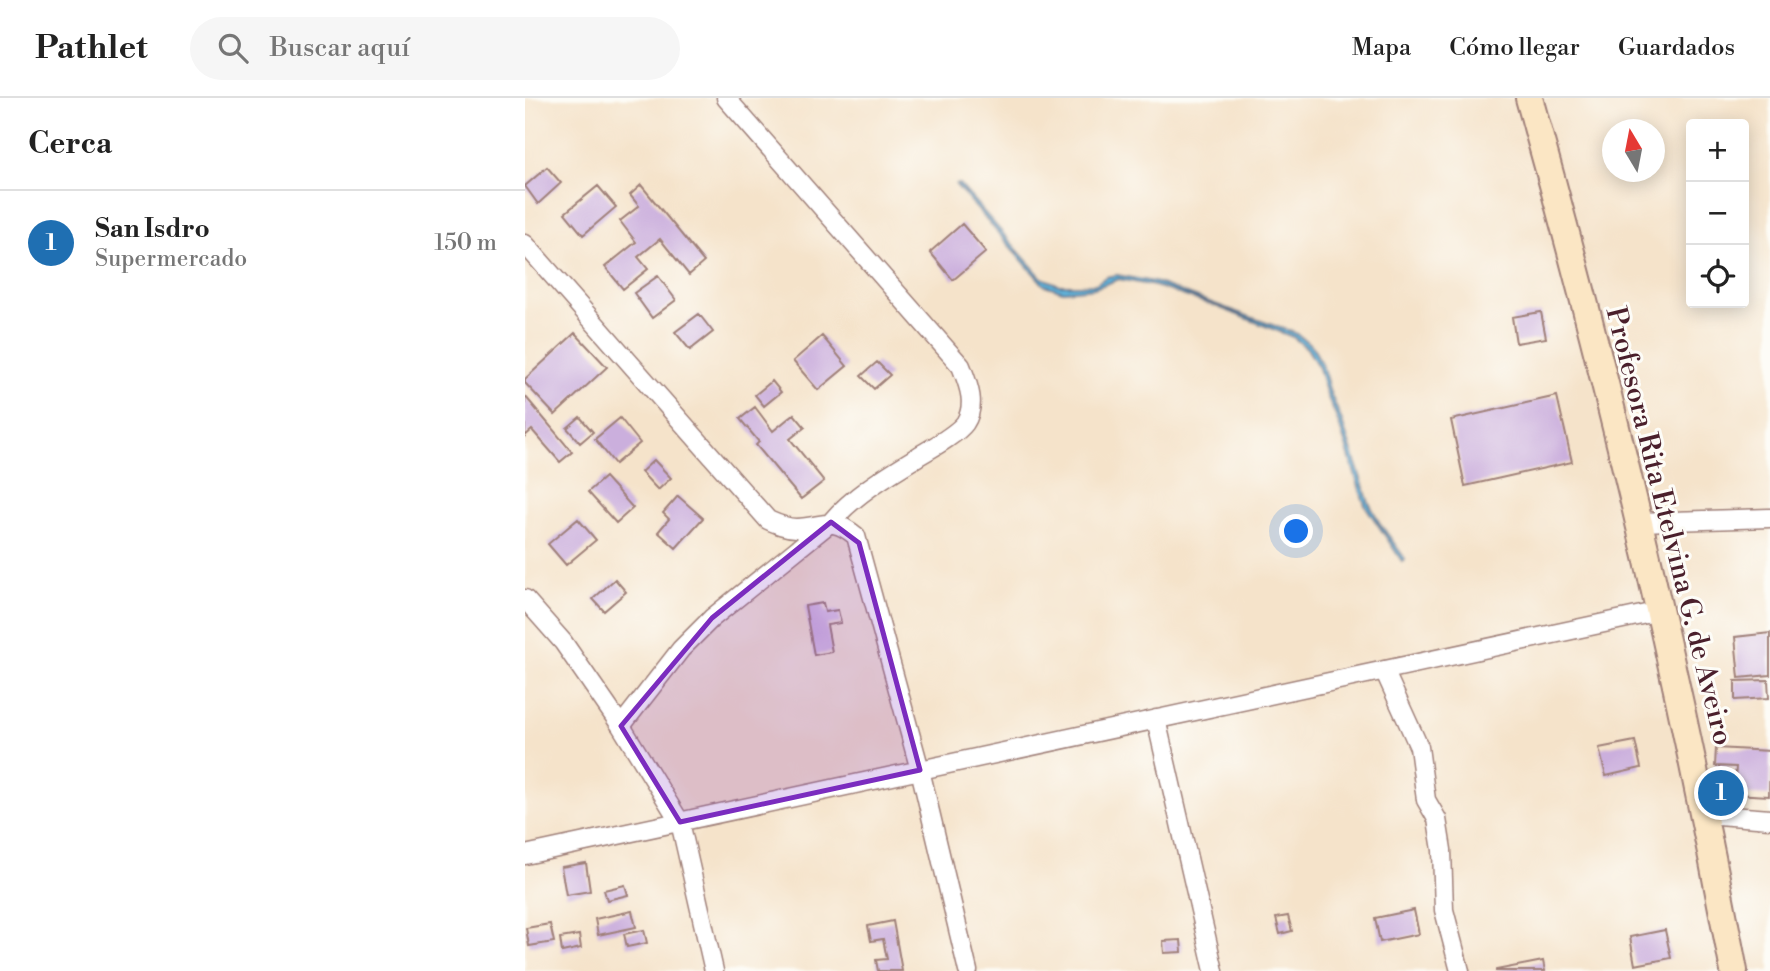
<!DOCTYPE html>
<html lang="es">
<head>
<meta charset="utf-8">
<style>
  :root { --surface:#fff; --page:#f6f6f6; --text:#222; --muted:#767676; --line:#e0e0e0; --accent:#1f6fb2 }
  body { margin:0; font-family:"Libre Bodoni",serif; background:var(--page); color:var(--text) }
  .controls { position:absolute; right:21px; top:21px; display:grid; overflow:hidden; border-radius:7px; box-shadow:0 4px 18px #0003 }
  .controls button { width:63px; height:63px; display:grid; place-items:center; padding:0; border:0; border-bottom:2px solid var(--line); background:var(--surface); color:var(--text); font:35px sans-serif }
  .compass { position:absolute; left:1077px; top:21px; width:63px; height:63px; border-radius:50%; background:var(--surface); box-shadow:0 4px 18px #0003; rotate:350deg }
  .you { position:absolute; left:772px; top:434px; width:24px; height:24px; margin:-18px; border:5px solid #fff; border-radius:50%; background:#1a73e8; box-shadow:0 0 0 10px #1a73e833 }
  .badge { display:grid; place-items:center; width:46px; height:46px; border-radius:50%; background:var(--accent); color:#fff; font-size:23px; font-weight:700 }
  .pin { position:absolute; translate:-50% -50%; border:4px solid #fff; box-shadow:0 2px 7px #0006 }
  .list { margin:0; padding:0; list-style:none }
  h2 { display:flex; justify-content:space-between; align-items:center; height:91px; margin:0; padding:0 28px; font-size:30px }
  h2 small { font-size:23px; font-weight:400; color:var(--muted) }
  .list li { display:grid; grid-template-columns:46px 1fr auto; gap:21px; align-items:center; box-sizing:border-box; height:105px; padding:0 28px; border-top:2px solid var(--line) }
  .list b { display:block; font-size:26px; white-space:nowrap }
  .list p { margin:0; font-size:23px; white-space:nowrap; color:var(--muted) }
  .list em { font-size:23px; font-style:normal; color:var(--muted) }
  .icon { flex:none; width:38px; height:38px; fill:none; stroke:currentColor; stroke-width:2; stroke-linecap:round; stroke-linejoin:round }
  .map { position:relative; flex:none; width:1245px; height:873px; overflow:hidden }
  header { display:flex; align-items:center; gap:42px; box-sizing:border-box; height:98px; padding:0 35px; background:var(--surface); border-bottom:2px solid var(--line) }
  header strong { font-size:33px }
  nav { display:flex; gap:38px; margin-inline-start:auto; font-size:24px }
  .search { width:490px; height:63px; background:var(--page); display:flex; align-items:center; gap:18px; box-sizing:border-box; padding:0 24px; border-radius:38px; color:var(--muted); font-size:26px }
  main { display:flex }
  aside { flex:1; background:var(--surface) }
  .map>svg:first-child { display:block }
  .water { fill:#60b4dc; stroke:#556a84; stroke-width:2 }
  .building { fill:#cbafdd }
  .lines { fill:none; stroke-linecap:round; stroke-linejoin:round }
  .street-casing { stroke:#a0817a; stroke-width:21 }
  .secondary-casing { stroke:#a0817a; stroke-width:30 }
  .street { stroke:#fff; stroke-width:18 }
  .secondary { stroke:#fbe6c4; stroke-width:26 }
  .marked { fill:#7b2cbf; fill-opacity:0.2; stroke:#7b2cbf; stroke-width:5; stroke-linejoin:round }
  .labels { text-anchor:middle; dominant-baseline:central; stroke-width:6; stroke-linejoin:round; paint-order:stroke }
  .street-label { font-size:28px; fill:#4a1f2b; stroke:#fdfcf7 }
</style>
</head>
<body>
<header>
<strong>Pathlet</strong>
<div class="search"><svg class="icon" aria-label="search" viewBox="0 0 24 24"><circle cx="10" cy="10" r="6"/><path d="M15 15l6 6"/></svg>Buscar aquí</div>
<nav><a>Mapa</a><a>Cómo llegar</a><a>Guardados</a></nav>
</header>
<main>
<aside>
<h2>Cerca<small></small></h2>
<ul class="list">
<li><span class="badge">1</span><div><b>San Isdro</b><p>Supermercado</p></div><em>150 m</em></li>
</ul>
</aside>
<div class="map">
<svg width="1245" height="873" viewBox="0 0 1245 873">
  <rect width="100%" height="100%" fill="#fdfcf7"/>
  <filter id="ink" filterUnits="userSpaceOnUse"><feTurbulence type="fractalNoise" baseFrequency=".0143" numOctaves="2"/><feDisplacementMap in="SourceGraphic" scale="14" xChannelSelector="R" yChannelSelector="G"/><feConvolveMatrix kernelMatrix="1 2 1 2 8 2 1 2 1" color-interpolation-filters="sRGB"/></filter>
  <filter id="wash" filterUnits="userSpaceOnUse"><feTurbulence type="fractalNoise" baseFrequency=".00686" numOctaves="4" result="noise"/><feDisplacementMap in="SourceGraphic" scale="28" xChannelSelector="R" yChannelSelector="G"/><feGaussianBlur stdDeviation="1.57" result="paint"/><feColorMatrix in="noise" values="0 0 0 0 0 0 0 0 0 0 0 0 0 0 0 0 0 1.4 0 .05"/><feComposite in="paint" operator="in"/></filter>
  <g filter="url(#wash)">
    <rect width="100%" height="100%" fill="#f5e3ca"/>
    <path class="water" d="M434,86l83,94 17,7h20l17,-1 10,-7 11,-2 40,8 140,51 16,13 10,21 7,25 11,26 28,84 10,19 26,37 -3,2 -37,-56 -27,-84 -11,-26 -8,-27 -12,-20 -14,-11 -75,-30 -63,-21 -36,-7 -25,9 -31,3 -19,-6 -88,-100z"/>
    <g id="blocks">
      <path class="building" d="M22,69l14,16 -23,21 -13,-18z
        M116,87l63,77 -15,13 -29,-36 -22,18 10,12 -25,20 -18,-22 31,-25 -16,-21 19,-15 -9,-11z
        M73,88l18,21 -33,28 -18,-22z
        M437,126l24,28 -33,28 -23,-28z
        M133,178l18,24 -24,18 -18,-25z
        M1016,214l5,26 -30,5 -4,-26z
        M174,216l14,18 -23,18 -15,-18z
        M50,235l32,34 -52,48 -30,-32v-4z
        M297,238l25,30 -29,24 -25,-29z
        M352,264l13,13 -16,14 -13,-13z
        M247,283l9,11 -17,14 -9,-11z
        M0,298l47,56 -12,10 -28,-32 -7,6z
        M1032,298l15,66 -107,24 -14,-66z
        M230,309l18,24 21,-17 11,13 -15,12 34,42 -23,18 -45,-54 3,-3 -19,-23z
        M55,319l13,15 -13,11 -13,-15z
        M95,320l20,25 -25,21 -20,-25z
        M129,362l17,18 -13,12 -17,-18z
        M80,379l28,31 -17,15 -28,-31z
        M153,398l25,22 -27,30 -18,-16 11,-13 -6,-6z
        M53,421l18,21 -30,25 -18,-21z
        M90,481l11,13 -22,19 -11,-12z
        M298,505l2,9 13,-2 3,13 -14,2 5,27 -18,3 -9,-49z
        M1245,535v42l-31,3 -4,-41z
        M1243,582l1,18 -34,2v-19z
        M1110,643l6,27 -35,8 -7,-28z
        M1191,650l54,3 -1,45 -35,-2 2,-27 -21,-1z
        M61,765l4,28 -24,4 -5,-28z
        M100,787l3,10 -21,5 -3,-10z
        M889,812l5,24 -39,8 -5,-24z
        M107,813l4,16 -38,8 -3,-16z
        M763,818l4,15 -12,3 -4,-16z
        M368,823l9,50h-24l-2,-11 11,-1 -4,-20 -12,2 -3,-15z
        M25,826l4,18 -25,4 -3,-18z
        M119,832l3,13 -20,4 -3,-13z
        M1140,832l6,28 -36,7 -5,-28z
        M54,837l2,13 -19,4 -2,-14z
        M656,842l1,12 -18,1 -1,-12z
        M1018,863l2,10h-49v-1z"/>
    </g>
  </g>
  <g filter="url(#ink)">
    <use href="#blocks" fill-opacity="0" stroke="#a0817a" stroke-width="2"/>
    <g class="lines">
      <defs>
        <path id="street" d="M0,146l243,276c9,4 18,8 28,8 28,0 33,-14 60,8l64,234 48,201
          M1114,424l131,-4
          M0,501l38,43 58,84 59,96 34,149
          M859,572l35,77 7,53 11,19 5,31 2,60 16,61
          M631,621l58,252
          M96,628l60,-77 31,-31 119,-96c23,-27 55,-46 86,-65 13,-8 39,-22 48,-34 12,-19 3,-39 -4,-57l-235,-268
          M1180,716l65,5
          M0,757l1135,-244"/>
        <path id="secondary" d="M1004,0c81,288 150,579 205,873"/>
      </defs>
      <use href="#street" class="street-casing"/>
      <use href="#secondary" class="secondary-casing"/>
      <use href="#street" class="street"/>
      <use href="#secondary" class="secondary"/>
    </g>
  </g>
  <path class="marked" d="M306,424l28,21 61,227 -240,52 -59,-96 91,-108z"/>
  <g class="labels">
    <g class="street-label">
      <text transform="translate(1144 428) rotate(76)">Profesora Rita Etelvina G. de Aveiro</text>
    </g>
  </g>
</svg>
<div class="controls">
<button>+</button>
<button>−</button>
<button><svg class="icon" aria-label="locate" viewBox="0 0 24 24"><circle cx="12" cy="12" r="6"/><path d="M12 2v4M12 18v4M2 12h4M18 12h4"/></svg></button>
</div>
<svg class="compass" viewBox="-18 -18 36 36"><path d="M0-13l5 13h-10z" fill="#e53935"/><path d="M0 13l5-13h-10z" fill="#767676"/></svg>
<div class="you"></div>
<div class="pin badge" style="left:1196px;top:695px">1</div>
</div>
</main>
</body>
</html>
